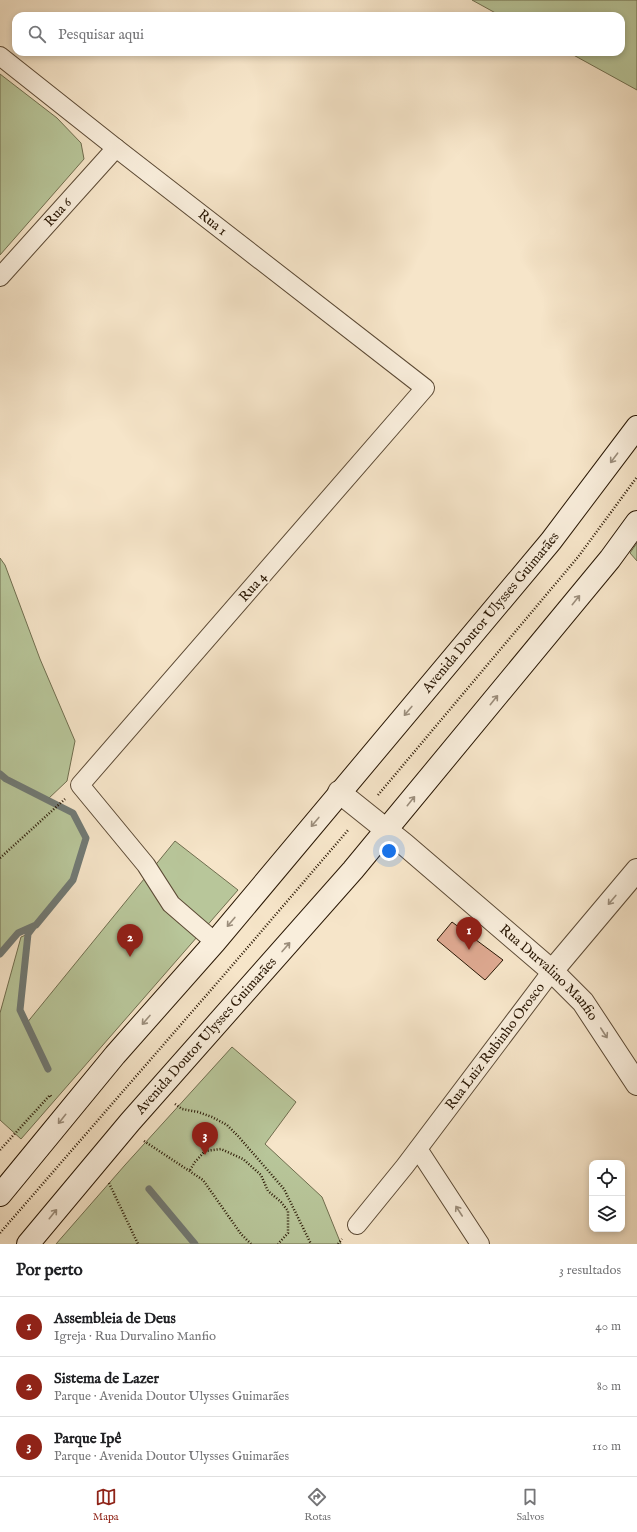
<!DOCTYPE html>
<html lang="pt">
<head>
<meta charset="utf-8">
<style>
  :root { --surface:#fff; --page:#f6f6f6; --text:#202124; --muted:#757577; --line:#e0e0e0; --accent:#8f2418 }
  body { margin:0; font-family:"IM FELL English",serif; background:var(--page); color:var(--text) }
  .controls { position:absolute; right:12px; bottom:12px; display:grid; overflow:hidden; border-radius:8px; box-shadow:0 2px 6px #0003 }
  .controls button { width:36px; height:36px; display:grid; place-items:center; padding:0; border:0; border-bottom:1px solid var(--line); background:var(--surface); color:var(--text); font:20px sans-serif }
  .you { position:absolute; left:389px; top:851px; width:14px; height:14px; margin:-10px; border:3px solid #fff; border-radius:50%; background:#1a73e8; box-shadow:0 0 0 6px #1a73e833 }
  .badge { display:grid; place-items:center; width:26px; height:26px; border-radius:50%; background:var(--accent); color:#fff; font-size:13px; font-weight:700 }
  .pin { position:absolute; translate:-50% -33px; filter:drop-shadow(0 1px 2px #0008) }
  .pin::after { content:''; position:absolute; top:21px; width:14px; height:12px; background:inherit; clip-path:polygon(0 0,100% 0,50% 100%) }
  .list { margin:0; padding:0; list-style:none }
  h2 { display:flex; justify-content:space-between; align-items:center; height:52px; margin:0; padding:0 16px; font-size:17px }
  h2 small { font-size:13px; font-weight:400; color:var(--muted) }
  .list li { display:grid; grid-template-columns:26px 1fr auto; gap:12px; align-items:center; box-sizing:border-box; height:60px; padding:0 16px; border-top:1px solid var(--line) }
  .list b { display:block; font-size:15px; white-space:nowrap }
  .list p { margin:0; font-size:13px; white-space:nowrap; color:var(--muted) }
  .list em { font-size:13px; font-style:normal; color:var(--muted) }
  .icon { flex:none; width:22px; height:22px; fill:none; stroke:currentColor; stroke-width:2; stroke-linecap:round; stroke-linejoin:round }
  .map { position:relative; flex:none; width:637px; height:1244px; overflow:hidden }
  .search { position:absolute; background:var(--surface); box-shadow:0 2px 6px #0003; left:12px; right:12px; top:12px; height:44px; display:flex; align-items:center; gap:10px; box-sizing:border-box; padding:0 14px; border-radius:12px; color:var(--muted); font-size:15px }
  .sheet { height:232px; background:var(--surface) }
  nav { display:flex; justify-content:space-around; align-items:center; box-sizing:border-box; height:56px; border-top:1px solid var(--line); background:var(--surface); font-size:11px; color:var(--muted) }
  nav a { display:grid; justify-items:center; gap:2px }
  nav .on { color:var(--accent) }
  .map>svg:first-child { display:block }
  .green { fill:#b8c69a; stroke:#706e4f }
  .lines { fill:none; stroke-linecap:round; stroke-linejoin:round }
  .stream { stroke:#717a75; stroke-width:7 }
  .building { fill:#dea991; stroke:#291704 }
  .minor-casing { stroke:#5c4a35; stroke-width:20 }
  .tertiary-casing { stroke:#5c4a35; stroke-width:24 }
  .secondary-casing { stroke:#291704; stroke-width:24 }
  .path { stroke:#291704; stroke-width:2.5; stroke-dasharray:1 2; stroke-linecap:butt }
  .minor { stroke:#f9eedc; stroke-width:18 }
  .tertiary { stroke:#f9eedc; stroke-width:22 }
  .secondary { stroke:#f9eedc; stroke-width:22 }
  .oneway { stroke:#9b8d7b }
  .labels { text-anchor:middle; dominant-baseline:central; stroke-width:4; stroke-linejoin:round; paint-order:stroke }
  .street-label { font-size:14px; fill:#291704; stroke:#f9eedc }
</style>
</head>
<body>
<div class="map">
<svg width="637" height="1244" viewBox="0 0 637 1244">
  <rect width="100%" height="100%" fill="#f6e5c9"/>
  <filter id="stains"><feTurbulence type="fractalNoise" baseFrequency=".005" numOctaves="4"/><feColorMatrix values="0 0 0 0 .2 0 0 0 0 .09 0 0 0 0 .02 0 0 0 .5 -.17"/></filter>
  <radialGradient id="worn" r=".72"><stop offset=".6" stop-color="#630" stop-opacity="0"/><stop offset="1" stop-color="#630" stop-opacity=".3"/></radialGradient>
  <path class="green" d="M472,0h165v90l-69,-38h53v-36h-120z
    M0,74l57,44 24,25 3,16 -84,96z
    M637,543v18l-7,-8z
    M0,558l5,7 35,94 35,82 -8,40 -19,18 25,14 13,25 -13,42 -37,45 -18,8 -18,21z
    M175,841l63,49 -217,249 -21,-19v-107l21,-76 7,-3 -8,76 6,14z
    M232,1047l64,55 -31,42 57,53 19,47h-285l69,-79z"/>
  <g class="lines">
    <path class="stream" d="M0,774l6,5 67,34 13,25 -13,42 -37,45 -18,8 -18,21
      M34,926l-6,8 -8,76 28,59
      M149,1189l46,55"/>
  </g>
  <path class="building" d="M452,922l51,38 -18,20 -48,-40z"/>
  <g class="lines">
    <defs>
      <g id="minor">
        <path id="s1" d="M0,56l116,92 309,240 -345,397 66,80 25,39 44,38"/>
        <path id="s2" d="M0,277l116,-129"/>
        <path d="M418,1149l62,95"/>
        <path id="s3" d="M357,1225l48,-59 147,-195"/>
      </g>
      <g id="tertiary">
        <path id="s4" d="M339,792l65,52 148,127 31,31 54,82"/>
        <path d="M552,971l85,-101"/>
      </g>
      <g id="secondary">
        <path id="s5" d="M0,1195l115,-140 100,-113 336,-401 86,-114"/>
        <path id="s6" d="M28,1244l102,-122 223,-252 257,-311 27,-37"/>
      </g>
    </defs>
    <use href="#minor" class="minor-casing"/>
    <use href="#tertiary" class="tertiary-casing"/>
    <use href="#secondary" class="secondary-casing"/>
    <path class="path" d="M378,795l200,-238 59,-80
      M0,858l65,-59
      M175,1104l7,5 16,3 14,5 15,8 11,11 46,53 27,55
      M144,1141l59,39 38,54 10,10
      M0,1150l50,-55 2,3
      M190,1170l5,-8 10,-11 16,-2 22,10 18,16 7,16 13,11 7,9v22l-10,11
      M109,1183l29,61
      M0,1233l230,-265 119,-139
      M338,1244l4,-5"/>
    <use href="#minor" class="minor"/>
    <use href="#tertiary" class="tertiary"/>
    <use href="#secondary" class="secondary"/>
  </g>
  <defs><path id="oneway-shaft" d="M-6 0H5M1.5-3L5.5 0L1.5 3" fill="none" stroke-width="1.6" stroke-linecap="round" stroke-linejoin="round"/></defs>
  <g class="oneway">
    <use href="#oneway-shaft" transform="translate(614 458) rotate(127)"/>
    <use href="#oneway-shaft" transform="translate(576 600) rotate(-51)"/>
    <use href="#oneway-shaft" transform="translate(494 700) rotate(-51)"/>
    <use href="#oneway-shaft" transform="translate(408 711) rotate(130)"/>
    <use href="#oneway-shaft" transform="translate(411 801) rotate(-51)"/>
    <use href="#oneway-shaft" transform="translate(315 822) rotate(130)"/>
    <use href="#oneway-shaft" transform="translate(612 900) rotate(130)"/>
    <use href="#oneway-shaft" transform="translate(231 922) rotate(130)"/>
    <use href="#oneway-shaft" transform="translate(286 947) rotate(-49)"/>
    <use href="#oneway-shaft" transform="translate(146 1020) rotate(131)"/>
    <use href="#oneway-shaft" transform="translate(604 1033) rotate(57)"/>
    <use href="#oneway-shaft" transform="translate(62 1119) rotate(129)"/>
    <use href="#oneway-shaft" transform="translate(459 1211) rotate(-123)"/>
    <use href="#oneway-shaft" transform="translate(53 1214) rotate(-51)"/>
  </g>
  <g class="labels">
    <g class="street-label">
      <text stroke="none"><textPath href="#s2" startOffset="87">Rua 6</textPath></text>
      <text stroke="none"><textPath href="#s1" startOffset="270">Rua 1</textPath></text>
      <text transform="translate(253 587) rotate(-49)">Rua 4</text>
      <text stroke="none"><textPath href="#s5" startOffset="762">Avenida Doutor Ulysses Guimarães</textPath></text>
      <text stroke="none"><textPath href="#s4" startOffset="277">Rua Durvalino Manfio</textPath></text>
      <text stroke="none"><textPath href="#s6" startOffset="274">Avenida Doutor Ulysses Guimarães</textPath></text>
      <text stroke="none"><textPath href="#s3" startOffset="226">Rua Luiz Rubinho Orosco</textPath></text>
    </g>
  </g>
  <rect width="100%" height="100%" filter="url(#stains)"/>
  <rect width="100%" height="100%" fill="url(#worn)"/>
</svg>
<div class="controls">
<button><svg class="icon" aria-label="locate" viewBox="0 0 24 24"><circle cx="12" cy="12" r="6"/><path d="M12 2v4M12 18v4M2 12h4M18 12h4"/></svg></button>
<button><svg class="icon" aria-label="layers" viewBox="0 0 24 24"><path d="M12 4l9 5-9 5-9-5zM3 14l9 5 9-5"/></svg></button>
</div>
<div class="you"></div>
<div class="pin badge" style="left:469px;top:950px">1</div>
<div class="pin badge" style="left:130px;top:957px">2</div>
<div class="pin badge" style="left:205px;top:1155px">3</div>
<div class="search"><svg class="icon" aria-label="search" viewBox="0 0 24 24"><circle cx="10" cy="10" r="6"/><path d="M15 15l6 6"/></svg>Pesquisar aqui</div>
</div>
<section class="sheet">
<h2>Por perto<small>3 resultados</small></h2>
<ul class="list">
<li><span class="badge">1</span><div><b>Assembleia de Deus</b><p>Igreja · Rua Durvalino Manfio</p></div><em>40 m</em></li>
<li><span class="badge">2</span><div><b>Sistema de Lazer</b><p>Parque · Avenida Doutor Ulysses Guimarães</p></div><em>80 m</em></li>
<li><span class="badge">3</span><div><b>Parque Ipê</b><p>Parque · Avenida Doutor Ulysses Guimarães</p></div><em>110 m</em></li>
</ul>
</section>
<nav>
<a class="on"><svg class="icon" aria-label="map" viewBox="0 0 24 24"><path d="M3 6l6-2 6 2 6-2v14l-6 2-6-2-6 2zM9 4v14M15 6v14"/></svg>Mapa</a>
<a><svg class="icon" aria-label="directions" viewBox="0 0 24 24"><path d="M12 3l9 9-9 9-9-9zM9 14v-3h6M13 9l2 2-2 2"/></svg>Rotas</a>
<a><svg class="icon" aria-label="saved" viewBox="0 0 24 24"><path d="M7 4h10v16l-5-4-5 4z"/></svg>Salvos</a>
</nav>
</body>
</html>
